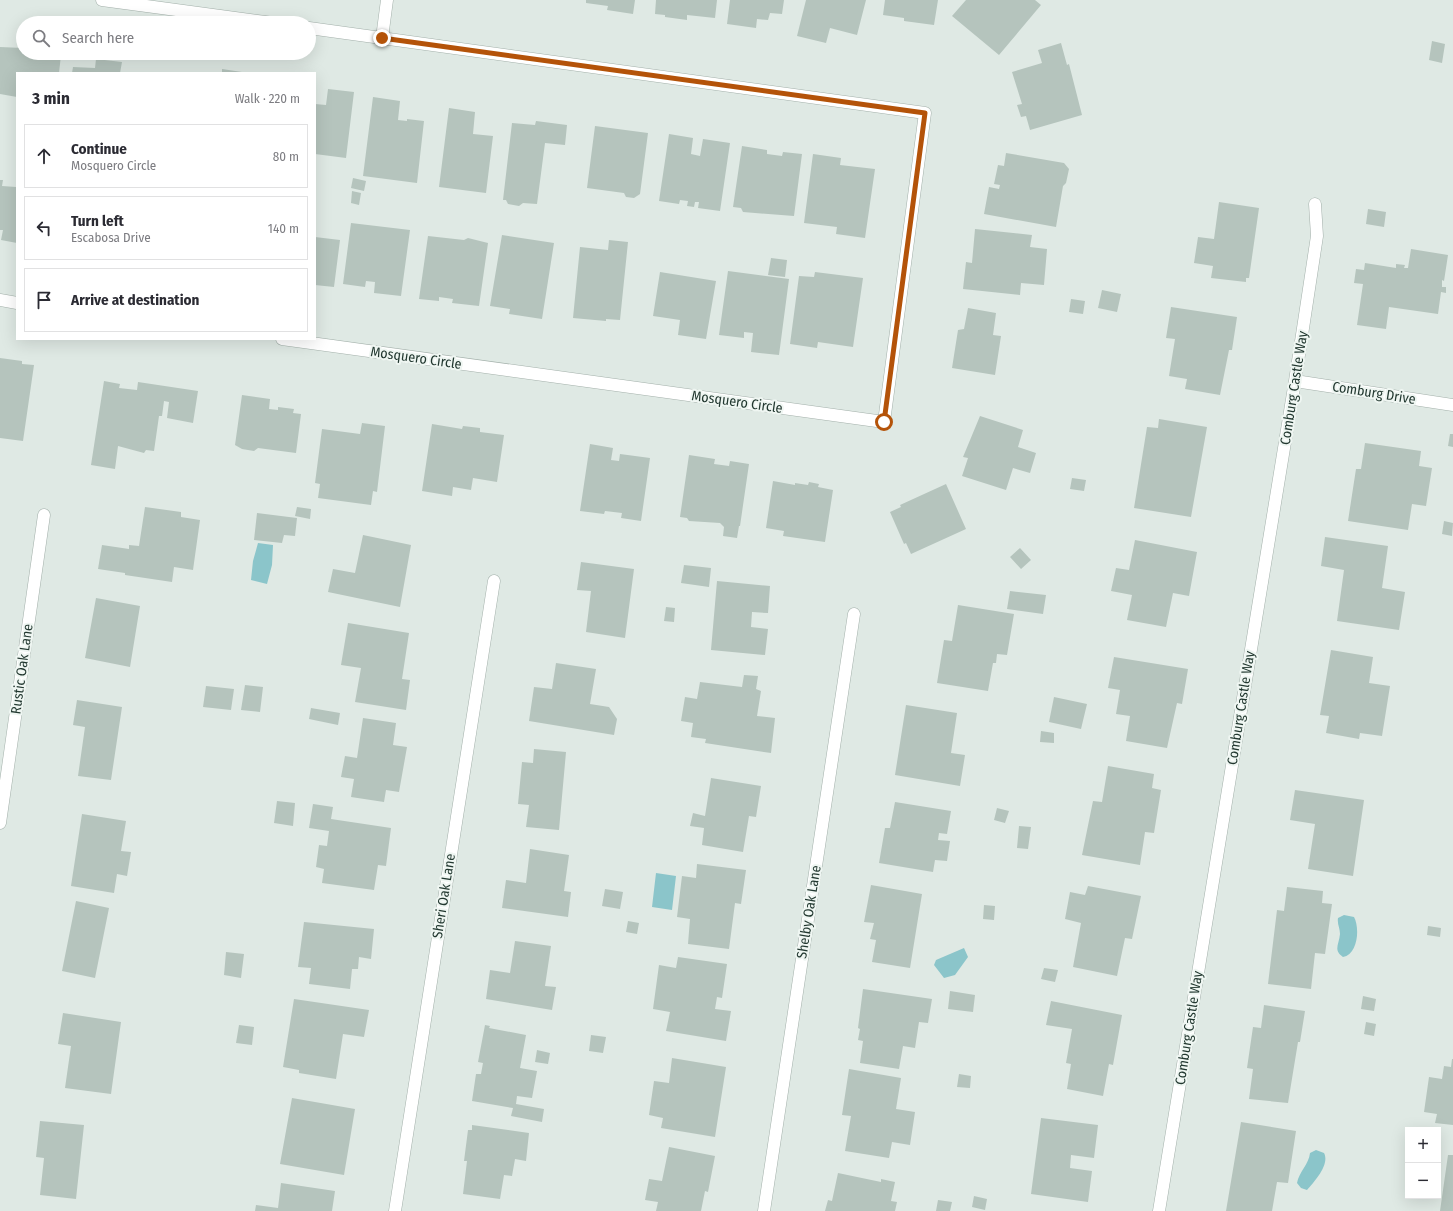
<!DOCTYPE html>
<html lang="en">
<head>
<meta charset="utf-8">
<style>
  :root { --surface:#fff; --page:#f2f2f3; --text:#2b2b33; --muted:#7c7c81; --line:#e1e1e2 }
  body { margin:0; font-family:"Fira Sans Condensed",sans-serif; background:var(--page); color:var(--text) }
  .controls { position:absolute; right:12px; bottom:12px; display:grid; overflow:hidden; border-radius:0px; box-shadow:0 4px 16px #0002 }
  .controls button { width:36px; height:36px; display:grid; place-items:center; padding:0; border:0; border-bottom:1px solid var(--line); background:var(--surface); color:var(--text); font:20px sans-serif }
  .stop { position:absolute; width:12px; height:12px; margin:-9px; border:3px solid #b45309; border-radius:50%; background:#fff }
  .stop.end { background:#b45309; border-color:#fff; box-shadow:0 1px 4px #0008 }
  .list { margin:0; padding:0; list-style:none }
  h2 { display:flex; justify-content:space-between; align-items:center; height:52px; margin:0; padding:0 16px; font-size:17px }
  h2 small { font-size:13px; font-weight:400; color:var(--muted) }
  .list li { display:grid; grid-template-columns:26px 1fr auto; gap:12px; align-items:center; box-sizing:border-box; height:64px; margin:0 8px 8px; padding:0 8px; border:1px solid var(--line); border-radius:0px }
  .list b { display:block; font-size:15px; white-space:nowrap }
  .list p { margin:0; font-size:13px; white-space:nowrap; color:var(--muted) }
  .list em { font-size:13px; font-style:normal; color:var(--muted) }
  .icon { flex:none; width:22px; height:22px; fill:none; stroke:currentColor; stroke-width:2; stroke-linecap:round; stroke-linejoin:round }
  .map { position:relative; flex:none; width:1453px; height:1211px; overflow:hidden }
  .search { position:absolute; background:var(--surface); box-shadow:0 4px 16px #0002; left:16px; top:16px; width:300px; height:44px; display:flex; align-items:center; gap:10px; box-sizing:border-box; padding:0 14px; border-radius:22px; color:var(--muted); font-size:15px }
  .panel { position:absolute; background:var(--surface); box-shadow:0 4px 16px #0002; left:16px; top:72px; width:300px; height:268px; border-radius:0px }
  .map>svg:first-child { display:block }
  .water { fill:#8bc5ca }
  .building { fill:#b5c4bd }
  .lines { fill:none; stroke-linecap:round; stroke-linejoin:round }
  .minor-casing { stroke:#a3b0aa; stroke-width:13 }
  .minor { stroke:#fff; stroke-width:12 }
  .route { stroke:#b45309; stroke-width:5 }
  .labels { text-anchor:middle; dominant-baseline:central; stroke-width:4; stroke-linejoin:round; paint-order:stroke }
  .street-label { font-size:14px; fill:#223830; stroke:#eff6f2 }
</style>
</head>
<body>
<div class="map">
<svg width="1453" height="1211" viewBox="0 0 1453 1211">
  <rect width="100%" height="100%" fill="#dfe9e4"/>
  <path class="water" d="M258,543l15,2 -1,20 -5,19 -16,-4 2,-19z
    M656,873l20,3 -4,34 -20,-3z
    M1344,915l10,2c6,11 4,37 -11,40 -10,-7 -4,-12 -3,-23 0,-6 -3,-10 -2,-16z
    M964,948l4,9 -13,18 -11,3 -10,-13 2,-5z
    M1316,1150l8,3c6,11 -9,28 -17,37l-6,-2 -4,-5c2,-11 12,-19 13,-30z"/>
  <path class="building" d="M586,0h49l-2,14 -26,-4 1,-4 -22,-3z
    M656,0h61l-2,18 -28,-3v5l-22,-3v-2l-10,-1z
    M730,0h54l-2,14 -12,-1 -2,7 -11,-1 -1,9 -29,-4z
    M806,0h60l-9,35 -27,-7 -4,15 -29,-7z
    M885,0h53l-4,25 -30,-4v-3l-21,-3z
    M966,0h69l6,5 -42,50 -47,-39z
    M1432,41l13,3 -3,19 -13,-3z
    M1061,43l6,22 2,-1 13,51 -52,15 -4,-14 -5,1 -4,-12 5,-1 -10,-32 30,-9 -4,-13z
    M0,47l23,1v5l38,2 -2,18h-42v24l-17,-3z
    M96,59l26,3 -2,11h-48l1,-6 22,1z
    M222,69l20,3v1h-20z
    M328,89l26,3 -8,66 -31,-4v-50l11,1z
    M373,97l27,4 -2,19 9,1v-2l17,2 -7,62 -54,-7z
    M449,108l26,4 -2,22 20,2 -7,57 -47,-6z
    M536,121l31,4 -2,20 -20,-2 -8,61 -14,-1 -4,3 -11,-2 -2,-4h-3l9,-77 23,2z
    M595,126l53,7 -8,61 -6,4 -8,-1 -2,-4 -37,-5z
    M669,134l24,4 -2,16 9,2 3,-17 27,4 -10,68 -22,-3 1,-6h-4l-1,5 -7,-1 1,-5 -8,-1 -1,4 -20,-3z
    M742,146l25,4v4l15,2 1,-4 19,2 -8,62 -51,-4 -2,-4 -8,-1z
    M1006,153l58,10 5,6 -3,14 -3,3 -7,41 -72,-13 5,-27 10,2 1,-4 -6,-1 4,-19 6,1z
    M813,154l28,4 -1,7 35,4 -10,69 -29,-4 1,-7 -33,-4z
    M353,178l13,3 -2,10 -13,-3z
    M0,180h3l-1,6 14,1 1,-4v60l-16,-3 2,-10h-3z
    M352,191l9,2 -2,12 -8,-2z
    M1219,202l40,6 -10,70h-3v4l-35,-4 2,-12 -19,-3 4,-26 16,2z
    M1368,209l18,3 -2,15 -18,-3z
    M351,223l59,7 -9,66 -27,-3 1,-11 -9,-1 -1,6 -22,-3z
    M975,229l57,6 -2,12 17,2 -3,36 -23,-2 -1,12 -57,-6 3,-27 6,1z
    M502,235l52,8 -12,76 -33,-5 1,-5 -20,-3z
    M428,236l36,4 4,-2 20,5 -9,63 -27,-3 1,-4 -14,-2v4l-20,-2z
    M315,237l25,3 -6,47 -19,-2z
    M609,240l19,2 -8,78 -14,-1v2l-33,-3 7,-71 28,3z
    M1411,249l37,6 -4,26 -2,-1v7h4v6l-5,-1 -3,22 -49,-7 -3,22 -29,-4 6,-41 -9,-1 2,-14 8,1 1,-7 31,5v-4l9,1 -1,3h4z
    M771,258l16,2 -2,17 -17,-2z
    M728,271l61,8 -10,76 -28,-3 2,-19 -9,-1v6l-25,-3z
    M660,272l56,9 -10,58 -28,-4 2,-15 -27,-4z
    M815,272l48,6 -10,69 -35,-5 -1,6 -27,-4 9,-68 15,1z
    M1102,290l19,4 -4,18 -19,-4z
    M1071,299l14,2 -2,13 -14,-2z
    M1171,307l66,10 -5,33h-3l-9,45 -35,-6 2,-10 -18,-3 6,-37 -9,-1z
    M968,308l28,5 -3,22 8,1 -6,39 -43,-7 6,-38 6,-1z
    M0,358l22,3v3l12,1 -11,76 -23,-3z
    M104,381l16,3 -1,4 18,2 1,-8 60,9 -5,32 -26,-5 2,-16 -5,-1 -2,15h-3l-5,35 -8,-1 -2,3 -26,-7 -3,23 -24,-4z
    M242,395l28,4 -1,10 9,1v-3l16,2 -1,4 8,1 -5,39 -38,-5 -4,3 -12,-2 -7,-4z
    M980,416l43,14 -5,17 18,6 -6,20 -17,-5 -7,22 -44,-14 6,-18 -5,-1z
    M1159,419l48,8 -16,90 -57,-9 13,-81 11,1z
    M362,423l23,3 -8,66 -4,-1 -2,14 -53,-7 2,-14 -5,-1 7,-54 38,5z
    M432,424l30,5 1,-3 17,2v4l24,3 -7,47 -24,-4 -2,12 -18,-3 -1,9 -30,-5z
    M1450,434h3v13l-5,-1z
    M1365,443l56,8 -2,15 13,2 -6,38 -14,-2 -4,26 -60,-9 8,-52h5z
    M590,444l23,4 -2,12 8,1 1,-7 30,4 -9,63 -20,-3 1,-5 -17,-2 -1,3 -24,-3z
    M689,455l26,4 -1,5 15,2 1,-5 19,3 -9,62h-1l-2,12 -14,-2 1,-9 -4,-4 -31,-2 -2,-3 -7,-1z
    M1072,478l14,2 -2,11 -14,-2z
    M773,481l22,4v-2l13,2 1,-3 10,2 -1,3 15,3 -8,52 -42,-6 1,-5 -18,-3z
    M946,484l20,45 -55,25 -5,-11 -2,1 -14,-32 11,-5 -1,-2z
    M145,507l36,5v5l19,3 -7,50 -19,-3 -2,15 -47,-7v-2l-27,-4 4,-24 27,4v-4l10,1z
    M297,507l14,2 -1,10 -15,-3z
    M257,513l40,5 -2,18 -11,-1 -2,8 -28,-3z
    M1444,521l9,2 -1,13 -10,-2z
    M363,535l48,10 -11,62 -72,-15 5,-23 22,4z
    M1325,537l63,9 -6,42 23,4 -6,38 -62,-9 7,-51 -23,-4z
    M1135,540l62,12 -8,44 -16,-3 -7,34 -39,-7 5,-25 -21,-4 5,-23 13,2z
    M1020,548l11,12 -10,9 -11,-12z
    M581,562l53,7 -9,69 -39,-6 5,-41 -14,-1z
    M684,565l27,3 -2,19 -28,-4z
    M717,581l53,5 -2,27 -16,-1 -1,15 17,2 -3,26 -54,-5z
    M1010,591l36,4 -3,19 -36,-5z
    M96,598l44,8 -10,61 -45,-9z
    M958,605l56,9 -7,41 -10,-1 -1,9h-3l-5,28 -51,-8 7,-43 8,1z
    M666,607l9,1 -1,14 -10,-1z
    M348,623l61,10 -7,46 8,1 -4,30 -51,-8 6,-34 -20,-3z
    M1331,650l42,7 -4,26 21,3 -8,50 -22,-3 -1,6 -33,-6 3,-17 -9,-1z
    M1114,657l74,12 -6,35 -5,-1 -10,45 -41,-7 4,-25 -14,-2 4,-24 -12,-2z
    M556,663l40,6 -6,35 19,3 8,12 -3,16 -85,-14 5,-34 18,2z
    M744,675l14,1 -2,13 5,2 -4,25 18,2 -4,35 -66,-10 1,-4 -15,-2 2,-14 -12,-2 4,-24 12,2 3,-17 42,5z
    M245,685l18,2 -3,25 -19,-2z
    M206,686l28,3 -3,21 -28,-3z
    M1054,697l33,7 -6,25 -32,-7z
    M77,700l45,7 -11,73 -33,-4 7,-49 -12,-2z
    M906,705l51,8 -6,40 14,2 -5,31 -65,-11z
    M311,708l29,5 -2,12 -29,-6z
    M363,718l33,5 -3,22 14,2 -8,45 -13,-2 -2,12 -33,-5 3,-18 -13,-2 4,-21 12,2z
    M1041,731l13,2v10l-14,-1z
    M534,749l32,3 -7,78 -33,-3 3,-22 -11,-1 4,-42 11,1z
    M1108,766l46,8 -2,14 9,2 -7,43 -9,-1 -5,33 -58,-10 11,-54 9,1z
    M711,778l50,8 -5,31 -7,-1 -6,36 -41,-7 2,-17 -14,-2 3,-13 12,3z
    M1295,790l69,10 -11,76 -45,-7 7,-45 -25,-4z
    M277,801l18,2 -2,23 -19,-3z
    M895,802l56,9 -4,23 -8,-1 -1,7 12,1 -3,20 -12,-1 -2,12 -54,-9 6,-35h5z
    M313,804l20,3 -2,12 60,9 -5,38 -8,-1 -4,25 -52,-7 2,-14 -8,-2 3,-22 8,1 2,-15 -20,-3z
    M997,808l12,3 -4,12 -11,-3z
    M82,814l44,7 -5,30 10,1 -4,24 -10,-2 -3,19 -43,-7z
    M1019,826l12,1 -3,22 -11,-1z
    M530,849l39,6 -5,36 7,1 -3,25 -66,-9 4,-28 20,3z
    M697,864l49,6 -5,34 -6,-1 -6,46 -41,-5 2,-25 -13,-2 5,-41 14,2z
    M871,885l51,9 -12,74 -38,-6 4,-22 -6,-1 4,-16 -10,-1z
    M1088,886l53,10 -9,43 -7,-1 -8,38 -44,-9 8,-44 -16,-4 5,-27 15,3z
    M1287,887l36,4 -1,12 10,1 -7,50 -10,-1 -4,36 -43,-5 9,-74 7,1z
    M605,889l18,3 -3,17 -18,-3z
    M76,901l33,7 -14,70 -33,-7z
    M984,905l11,1 -1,14 -11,-1z
    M628,921l11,2 -2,11 -11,-2z
    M304,922l70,7 -3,30 -12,-2 -1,12h-6l-2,20 -41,-5 2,-16 -13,-1z
    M1428,926l13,2 -1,9 -13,-2z
    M515,941l36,5 -6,40 11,1 -4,23 -66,-11 4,-29 20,3z
    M226,952l18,2 -3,24 -17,-3z
    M678,957l49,7 -5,34 -5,-1 -2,12 16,2 -5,30 -60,-10 4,-19 -17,-3 6,-44 17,3z
    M1044,968l14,2 -3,12 -14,-3z
    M863,989l69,10 -4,24 -9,-1 -4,26 -12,-2 -4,23 -39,-6 3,-22 -5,-1 2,-11 -2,-1z
    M950,991l25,4 -2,17 -25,-3z
    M1363,996l13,3 -2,12 -13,-2z
    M294,999l75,11 -5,27 -21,-3 -7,45 -37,-6v-3l-16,-3z
    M1051,1001l71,14 -9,50 -4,-1 -6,32 -36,-7 4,-25 -5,-1 6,-34 -26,-4z
    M1264,1005l41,6 -5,31h-2l-10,61 -39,-4 4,-30 -6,-1 6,-41 8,1z
    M63,1013l58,9 -10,72 -46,-6 6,-42 -13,-2z
    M1366,1022l10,2 -2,12 -10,-2z
    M239,1025l15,2 -2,18 -16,-2z
    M485,1025l5,1 -1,2 37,7 -6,33 17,3 -5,27 -15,-2 -1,8 28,5 -2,13 -31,-6 2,-8 -41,-7 4,-27h5l2,-11 -5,-1z
    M591,1035l15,2 -3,16 -14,-2z
    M537,1050l13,3 -2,11 -13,-2z
    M672,1058l54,9 -11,70 -54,-9 2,-10 -14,-3 5,-34 15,2z
    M1452,1059h1v66l-18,-2 2,-9 -13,-2 5,-35 13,2 2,-13 7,1z
    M849,1069l52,9 -5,31 19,3 -5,33 -18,-3 -3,16 -44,-7 6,-35 -9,-1z
    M959,1074l12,2 -1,12 -13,-1z
    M292,1098l63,11 -11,66 -64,-11z
    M1041,1118l57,7 -4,33 -23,-3 -1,13 22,3 -4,31 -57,-8z
    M40,1121l44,4 -8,74 -36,-4 4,-37 -8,-1z
    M1241,1122l55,9 -8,52 -11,-1 -5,29h-46z
    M472,1125l57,8 -3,28 -11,-2 -3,17 -8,-1 -4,24 -37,-5 4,-33h-3l4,-31h4z
    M669,1147l46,9 -7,36 -3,-1 -4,20h-45l2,-9 -13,-2 4,-21 13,2z
    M1448,1155h5v56h-13z
    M838,1173l43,9v-3l14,3 -4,19 6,1 -2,9h-70l3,-11 4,1z
    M281,1183l54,8 -3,20h-77l1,-6 22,3z
    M974,1196l13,3 -2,11 -13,-3z
    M938,1200l14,2 -2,9h-14z"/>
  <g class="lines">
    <defs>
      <path id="minor" d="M102,0l171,23
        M382,38l5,-38
        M0,300l17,3
        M282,339l602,83 41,-309 -616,-85
        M1295,381l158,24
        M0,823l44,-308
        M395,1211l99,-630
        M764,1211l90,-597
        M1159,1211l136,-830 22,-145 -2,-32"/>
    </defs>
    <use href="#minor" class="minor-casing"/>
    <use href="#minor" class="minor"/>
  </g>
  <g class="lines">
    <path class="route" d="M382,38l543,75 -41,309"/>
  </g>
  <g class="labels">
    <g class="street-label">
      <text transform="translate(416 358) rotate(8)">Mosquero Circle</text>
      <text transform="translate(1294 388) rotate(-81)">Comburg Castle Way</text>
      <text transform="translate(1374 393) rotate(9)">Comburg Drive</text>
      <text transform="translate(737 402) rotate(8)">Mosquero Circle</text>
      <text transform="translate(22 669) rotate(-82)">Rustic Oak Lane</text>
      <text transform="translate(1241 708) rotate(-81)">Comburg Castle Way</text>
      <text transform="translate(444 896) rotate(-81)">Sheri Oak Lane</text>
      <text transform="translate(809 912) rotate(-81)">Shelby Oak Lane</text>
      <text transform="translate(1189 1028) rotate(-81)">Comburg Castle Way</text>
    </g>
  </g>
</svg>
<div class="controls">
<button>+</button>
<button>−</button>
</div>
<div class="stop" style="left:884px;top:422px"></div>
<div class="stop end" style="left:382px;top:38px"></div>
<div class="search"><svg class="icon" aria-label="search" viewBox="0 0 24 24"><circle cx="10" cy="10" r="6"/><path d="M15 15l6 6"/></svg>Search here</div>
<section class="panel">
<h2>3 min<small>Walk · 220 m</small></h2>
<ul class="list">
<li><svg class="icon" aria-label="ahead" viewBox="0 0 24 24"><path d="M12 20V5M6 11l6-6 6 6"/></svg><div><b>Continue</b><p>Mosquero Circle</p></div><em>80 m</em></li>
<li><svg class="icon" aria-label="left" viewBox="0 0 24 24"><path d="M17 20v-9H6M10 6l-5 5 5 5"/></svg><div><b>Turn left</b><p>Escabosa Drive</p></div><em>140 m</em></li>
<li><svg class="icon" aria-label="arrive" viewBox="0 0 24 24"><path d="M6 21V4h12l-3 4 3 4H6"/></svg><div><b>Arrive at destination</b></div></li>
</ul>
</section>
</div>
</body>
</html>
